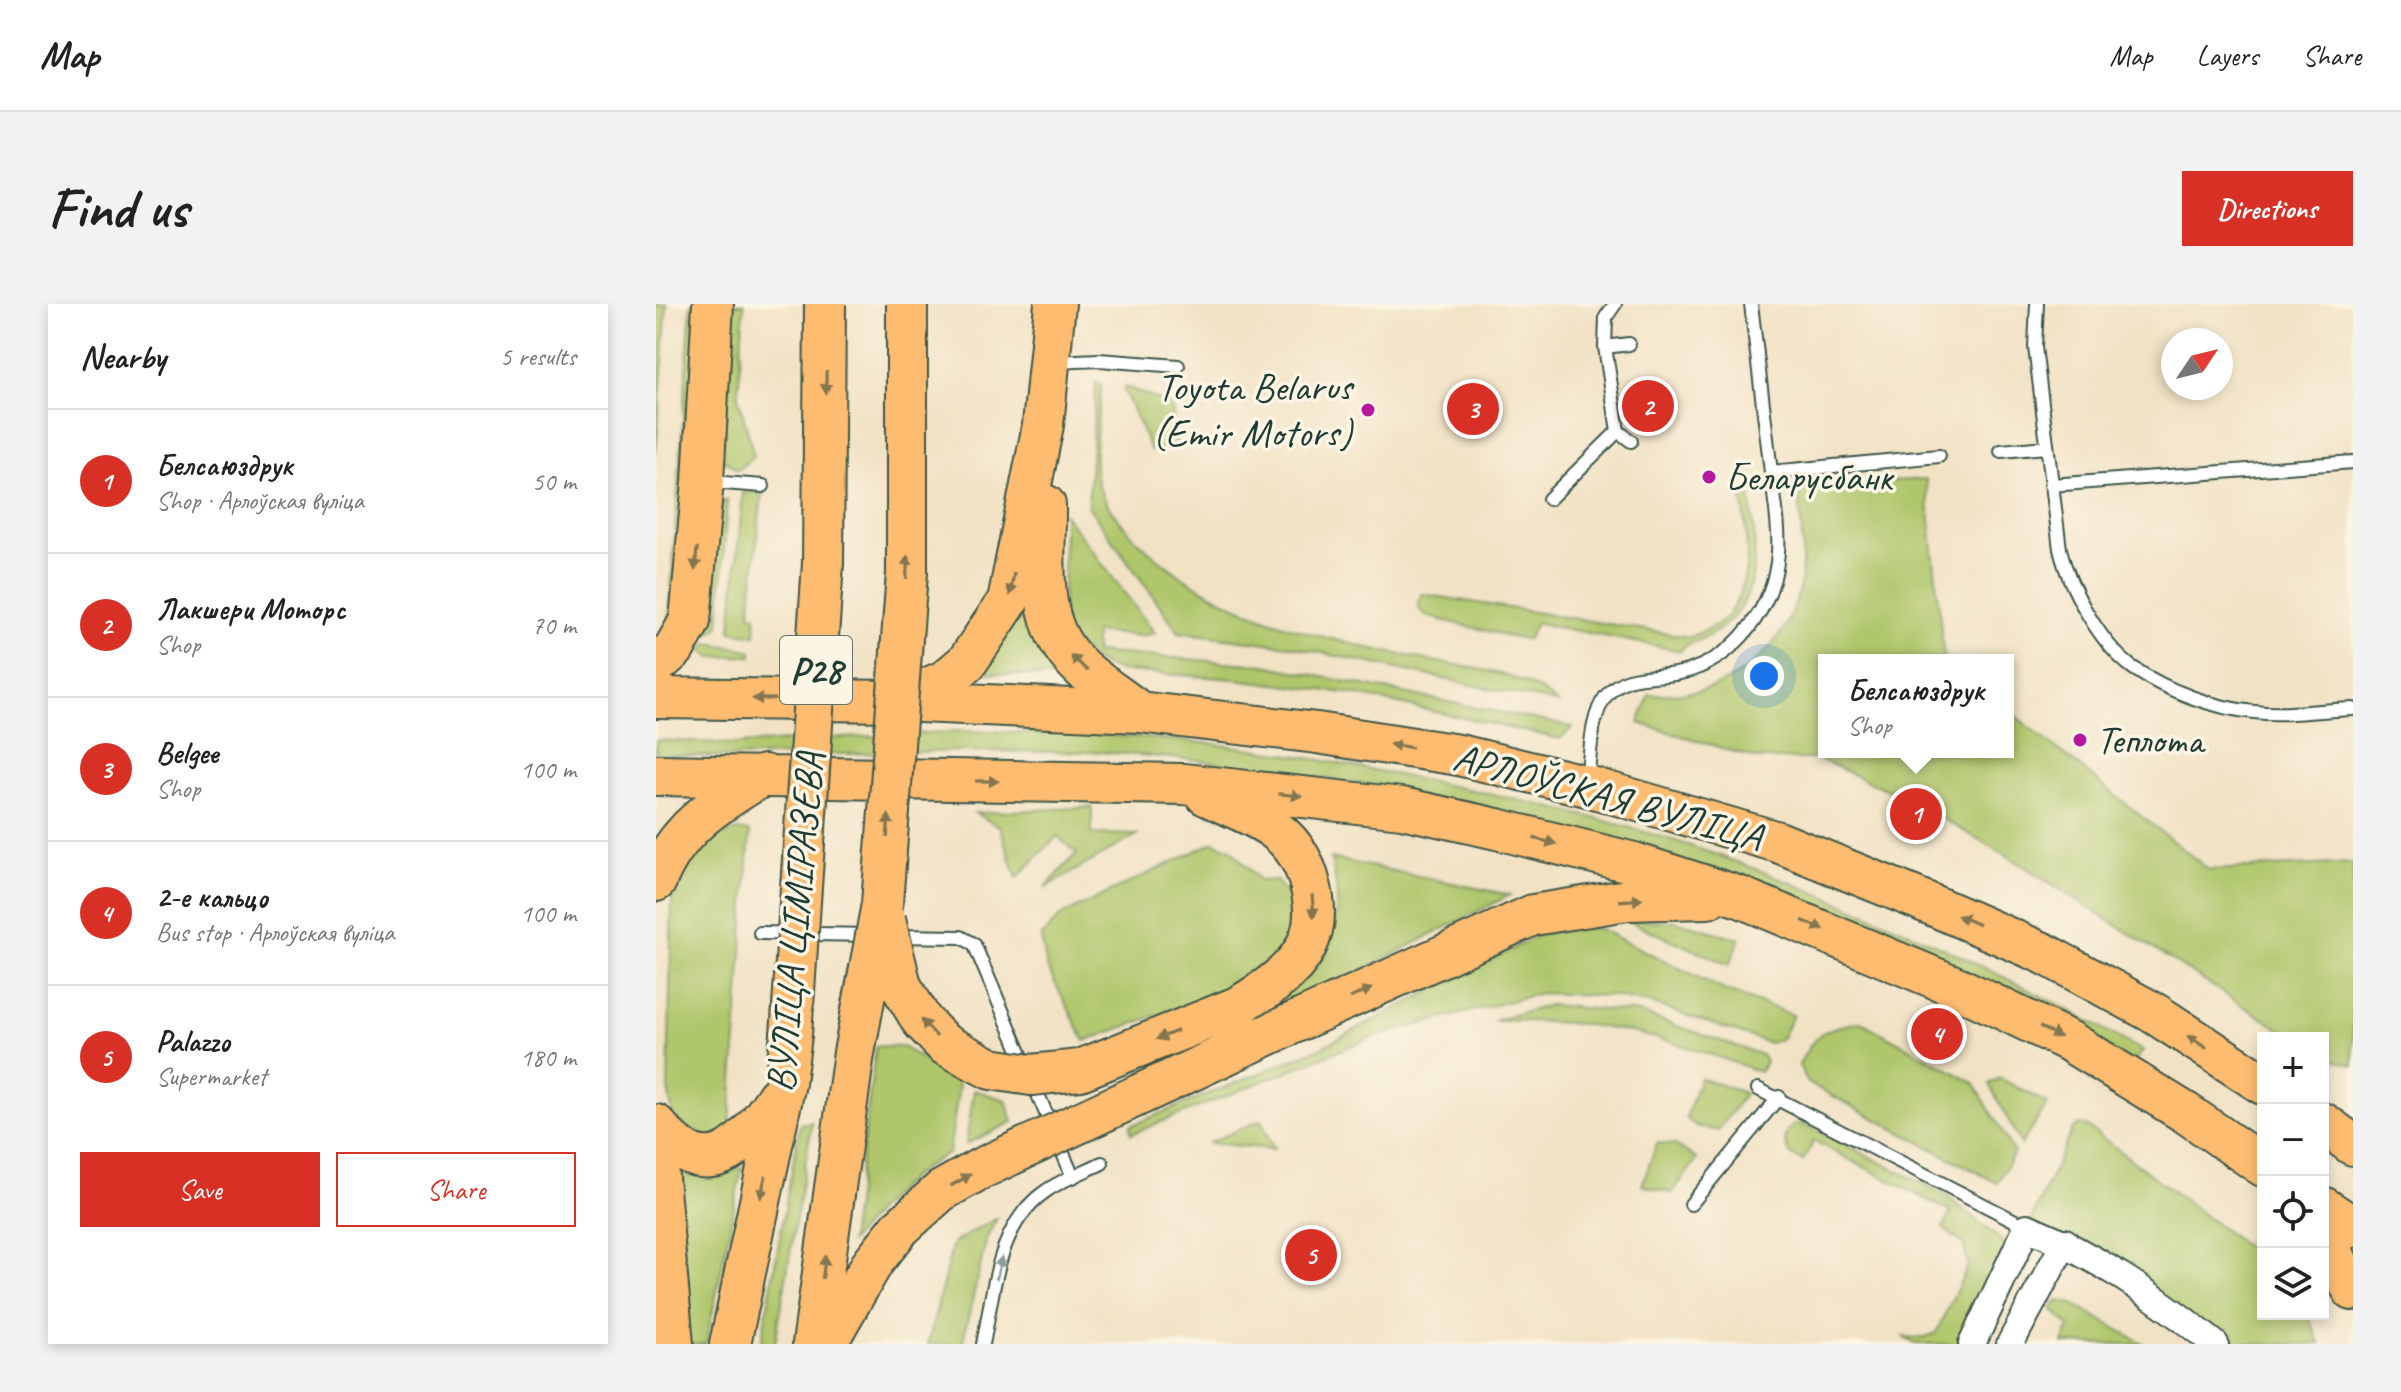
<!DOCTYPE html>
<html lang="en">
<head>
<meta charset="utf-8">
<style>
  :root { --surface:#fff; --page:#f2f2f2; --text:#222; --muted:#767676; --line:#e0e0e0; --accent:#d93025 }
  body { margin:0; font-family:Caveat,sans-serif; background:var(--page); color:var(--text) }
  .controls { position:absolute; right:24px; bottom:24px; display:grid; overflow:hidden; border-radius:0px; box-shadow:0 4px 12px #0003 }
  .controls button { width:72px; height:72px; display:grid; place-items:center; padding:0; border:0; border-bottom:2px solid var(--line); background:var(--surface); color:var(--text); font:40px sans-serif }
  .compass { position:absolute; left:1505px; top:24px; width:72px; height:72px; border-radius:50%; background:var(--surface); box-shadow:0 4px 12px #0003; rotate:55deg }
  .you { position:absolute; left:1108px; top:372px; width:28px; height:28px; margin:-20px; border:6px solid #fff; border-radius:50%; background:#1a73e8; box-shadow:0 0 0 12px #1a73e833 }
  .badge { display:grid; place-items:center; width:52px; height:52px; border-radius:50%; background:var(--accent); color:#fff; font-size:26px; font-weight:700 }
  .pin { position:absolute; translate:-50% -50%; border:4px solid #fff; box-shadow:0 2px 8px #0006 }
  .popup { position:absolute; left:1162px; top:350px; width:196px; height:104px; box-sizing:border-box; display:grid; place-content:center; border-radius:0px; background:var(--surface); filter:drop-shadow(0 2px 6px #0005); font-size:26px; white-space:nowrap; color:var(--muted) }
  .popup b { font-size:30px; color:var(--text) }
  .popup::after { content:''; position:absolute; left:50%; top:100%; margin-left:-16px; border:16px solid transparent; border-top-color:var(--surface) }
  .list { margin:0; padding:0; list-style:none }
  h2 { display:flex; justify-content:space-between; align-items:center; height:104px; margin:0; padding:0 32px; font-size:34px }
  h2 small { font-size:26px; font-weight:400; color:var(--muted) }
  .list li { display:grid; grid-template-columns:52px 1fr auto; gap:24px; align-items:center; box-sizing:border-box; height:144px; padding:0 32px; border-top:2px solid var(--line) }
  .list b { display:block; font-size:30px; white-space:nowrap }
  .list p { margin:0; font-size:26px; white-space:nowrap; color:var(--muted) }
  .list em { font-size:26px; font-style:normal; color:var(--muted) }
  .actions { display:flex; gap:16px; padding:24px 32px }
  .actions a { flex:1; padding:18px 0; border:2px solid var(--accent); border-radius:0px; text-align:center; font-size:28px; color:var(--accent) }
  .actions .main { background:var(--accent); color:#fff }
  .icon { flex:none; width:44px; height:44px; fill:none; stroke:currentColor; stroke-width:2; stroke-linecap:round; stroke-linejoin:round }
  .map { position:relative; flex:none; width:1697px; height:1040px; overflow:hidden; border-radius:0px }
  header { display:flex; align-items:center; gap:48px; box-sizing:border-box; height:112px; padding:0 40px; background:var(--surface); border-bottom:2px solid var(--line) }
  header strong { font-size:38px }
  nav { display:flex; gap:44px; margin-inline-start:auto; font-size:28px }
  .intro { display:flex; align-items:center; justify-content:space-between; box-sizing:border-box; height:192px; padding:0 48px }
  h1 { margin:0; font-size:56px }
  .button { padding:20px 36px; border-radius:0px; background:var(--accent); color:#fff; font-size:28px; font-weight:700 }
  main { display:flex; gap:48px; padding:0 48px }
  aside { flex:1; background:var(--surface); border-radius:0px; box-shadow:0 4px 12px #0003 }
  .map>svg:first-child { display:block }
  .green { fill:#afc66b; stroke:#678250; stroke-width:2 }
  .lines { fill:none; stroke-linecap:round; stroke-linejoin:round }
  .service-casing { stroke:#3e564a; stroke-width:16 }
  .minor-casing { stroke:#3e564a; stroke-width:30 }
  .primary-casing { stroke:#3e564a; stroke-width:44 }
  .service { stroke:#fff; stroke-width:12 }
  .minor { stroke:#fff; stroke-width:26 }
  .primary { stroke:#fdbc70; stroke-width:40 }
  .primary-bridge-casing { stroke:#3e564a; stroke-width:44; stroke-linecap:butt }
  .primary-bridge { stroke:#fdbc70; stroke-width:40 }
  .oneway { fill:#83764f }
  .oneway2 { fill:#8f9e9a }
  .poi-dot { fill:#b5179e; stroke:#fcf5e5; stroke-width:3 }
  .labels { text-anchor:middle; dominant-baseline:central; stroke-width:7; stroke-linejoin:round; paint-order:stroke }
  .shield { fill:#fcf5e5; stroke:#617469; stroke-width:2 }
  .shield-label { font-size:38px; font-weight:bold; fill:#1f3d34 }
  .poi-label { font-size:40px; fill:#1f3d34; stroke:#fcf5e5; text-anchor:start }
  .street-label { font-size:40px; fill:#1f3d34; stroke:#fcf5e5 }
</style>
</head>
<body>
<header>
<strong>Map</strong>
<nav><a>Map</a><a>Layers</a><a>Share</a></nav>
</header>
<div class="intro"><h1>Find us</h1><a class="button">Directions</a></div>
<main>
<aside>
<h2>Nearby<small>5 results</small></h2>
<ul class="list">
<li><span class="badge">1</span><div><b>Белсаюздрук</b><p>Shop · Арлоўская вуліца</p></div><em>50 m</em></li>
<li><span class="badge">2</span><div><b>Лакшери Моторс</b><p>Shop</p></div><em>70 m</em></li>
<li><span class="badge">3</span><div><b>Belgee</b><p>Shop</p></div><em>100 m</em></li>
<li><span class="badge">4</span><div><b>2-е кальцо</b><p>Bus stop · Арлоўская вуліца</p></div><em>100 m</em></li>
<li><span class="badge">5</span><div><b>Palazzo</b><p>Supermarket</p></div><em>180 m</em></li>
</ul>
<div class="actions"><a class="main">Save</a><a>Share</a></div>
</aside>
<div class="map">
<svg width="1697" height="1040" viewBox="0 0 1697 1040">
  <rect width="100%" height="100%" fill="#fcf5e5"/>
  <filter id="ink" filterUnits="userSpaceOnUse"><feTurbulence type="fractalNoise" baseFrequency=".0125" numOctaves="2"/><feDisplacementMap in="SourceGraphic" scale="16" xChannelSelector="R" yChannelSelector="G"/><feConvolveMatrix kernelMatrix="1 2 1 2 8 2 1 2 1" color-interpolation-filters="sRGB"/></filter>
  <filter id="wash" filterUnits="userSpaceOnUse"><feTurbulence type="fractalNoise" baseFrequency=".006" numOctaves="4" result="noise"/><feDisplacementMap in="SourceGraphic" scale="32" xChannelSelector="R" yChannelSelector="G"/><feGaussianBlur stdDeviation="1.8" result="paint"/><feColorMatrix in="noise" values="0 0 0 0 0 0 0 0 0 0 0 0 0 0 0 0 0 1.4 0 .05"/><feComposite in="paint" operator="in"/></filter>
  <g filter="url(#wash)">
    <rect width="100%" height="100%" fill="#f1e2c4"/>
    <path class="green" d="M0,0h11l-11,148z
      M35,0h8l-22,314 -8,-1z
      M73,0h15l-6,92 16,60 -16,14 -16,-12z
      M440,78l5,3c-1,26 -9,67 -5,91 4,24 22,44 38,61 76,78 190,103 293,123 45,9 95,11 130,43l-267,-57 -111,-14 -91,-126z
      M470,83l46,19 4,40 -25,5 -28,-63z
      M1270,175l18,181h-120v92h184v-42l201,160 144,-7v202l-30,-8v-19h-29l-291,-185 -98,-55 -86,-39h-61l-119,-36 10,-28c16,-1 33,-1 49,-4 49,-10 94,-56 102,-106 5,-33 1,-65 -2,-98z
      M87,188h19l-12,122 6,1 -1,20 -24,-4z
      M1094,191c9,65 13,128 -65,150l-4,6 -145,-28 -8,16h-8l-94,-23 -8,-9 3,-13 269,43c10,-5 26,-10 34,-18 30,-32 24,-83 18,-123z
      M71,196l-8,127 -10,6 -3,-4 14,-125z
      M408,210l91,119 -13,3 -47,-4v20l169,13 309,62 -13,12 -207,-45 -118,-15 -114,-8 -19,-6 -39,-33z
      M374,267c2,51 1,65 33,107l-90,-6z
      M52,339l43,7 1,6 -41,1 -8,-6z
      M306,427c82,1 162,4 243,12 86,9 172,28 257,45 87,18 174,38 258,68 147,53 287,118 423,195l-11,14 -96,-52 -665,-228 -173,-25 -97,-8 -145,-1 -230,6 -70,-2v-15l84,4z
      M436,503v27l45,1 -92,53 32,-35 -20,-17 -40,42 -17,-51 -25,-14z
      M80,526l14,2 -20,294 -25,18 -32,-28 -5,-27 4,-193 9,-44 13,6 19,-20z
      M558,538l17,7 29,32 16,-1 24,31c-4,10 -6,26 -12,35 -23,37 -159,78 -203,95l-38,-74 -6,-30 21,-22z
      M674,554l180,37 -148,75 -89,37c14,-14 33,-28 46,-44 21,-29 22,-73 11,-105z
      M970,616l49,1 65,18 -11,26z
      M919,623l25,2 124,61 69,25 -12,24 -12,4 -116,-39 -40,-8 -73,-3 -167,44 -242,97 -1,-8 188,-77 223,-115z
      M894,701l89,8 123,42 4,7 -7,10c-95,-36 -162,-54 -266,-51z
      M1205,718l113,61 40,70 -17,30 -189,-100 -9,-18c17,-35 25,-36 62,-43z
      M220,742l27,1 56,37 -10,69c-42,21 -69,54 -99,89z
      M1044,774l45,15 -27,38 -22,-5 -10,-8z
      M1344,774l48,26 -27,40 -32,-60z
      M318,786l32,10 7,22 -47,22z
      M605,816l13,29 -66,-6z
      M156,818l-37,222h-14l39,-220z
      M1139,820l12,1 137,69 63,51 -45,99h-47l-12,-7 20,1 13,-5 32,-67 -4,-21 -21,-17 8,-16 -137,-71 -11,20 -13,-7c-7,-13 -8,-22 5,-30z
      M1423,821l9,2 175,133v54h45l12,30h-111l-179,-121 42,-93z
      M1001,839l18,2 22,14 -25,34 -30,-8z
      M14,863l54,5 18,-4 -36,176h-18z
      M341,914l-10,19 -25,107h-34l25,-101z
      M1402,997l15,3 71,40h-81l7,-17 -18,-18z"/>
  </g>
  <g filter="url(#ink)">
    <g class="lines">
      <defs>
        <path id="service" d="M1095,0l20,168
          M1381,0l-2,43 25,202c9,39 41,96 73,119 34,23 81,40 121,44 32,4 67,-2 99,-3
          M949,43l1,-30 9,-13
          M398,58l45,-2 79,6
          M962,127l13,10
          M1345,147l46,-4
          M54,178l53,4
          M1395,181l302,-23
          M893,195l69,-68 -13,-84 24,-3
          M931,475c4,-26 3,-62 19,-83 19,-25 48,-17 74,-23 55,-12 95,-67 98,-121 2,-26 -4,-54 -7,-80l168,-16
          M104,629l110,2
          M240,632l65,1 13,7 99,233
          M1102,785l269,138
          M1035,900l88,-107
          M327,1040c11,-53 14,-120 63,-153 17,-12 38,-19 56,-28"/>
        <path id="minor" d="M1316,1040l55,-117c69,28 130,71 188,117
          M1354,1040l55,-102"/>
        <path id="primary" d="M389,201c1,52 -10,112 27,153 18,21 46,37 67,54
          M0,361l18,-16 16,-28 13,-140 10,-177
          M0,394l242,3 241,11 178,21 142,22 128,31 191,56 138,56 127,55 111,60 109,71
          M245,396l45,-20 21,-18 41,-61 35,-176 12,-121
          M0,471l528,9 218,24 95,21 137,34 106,34 219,91 110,53 117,72 77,53
          M550,491c23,11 52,21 72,37 16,13 27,32 32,52 17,63 -22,92 -70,122
          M0,577c20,-53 61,-78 108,-106
          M633,721l244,-110 94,-15 81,-2
          M1667,819l30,22
          M0,821c51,62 86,25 121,-28
          M0,851l17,189
          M1667,903l30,20
          M1667,932l30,54
          M74,1040l55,-261 6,-48
          M157,1040l41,-291
          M170,1040l47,-82 27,-34"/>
      </defs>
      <use href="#service" class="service-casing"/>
      <use href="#minor" class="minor-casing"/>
      <use href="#primary" class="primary-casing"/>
      <use href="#service" class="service"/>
      <use href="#minor" class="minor"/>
      <use href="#primary" class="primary"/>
      <defs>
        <path id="primary-bridge" d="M229,615l16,67 21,35 22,23 47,25 40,6 49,-5 160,-64
          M135,731l32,-472 2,-259
          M198,749l28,-149 25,-331v-269
          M244,924l41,-37 39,-22 309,-144"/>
      </defs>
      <use href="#primary-bridge" class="primary-bridge-casing"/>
      <use href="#primary-bridge" class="primary-bridge"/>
    </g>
    <defs><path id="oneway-solid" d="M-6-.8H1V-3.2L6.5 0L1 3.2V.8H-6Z" transform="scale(2)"/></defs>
    <g class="oneway">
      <use href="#oneway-solid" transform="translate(170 78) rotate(91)"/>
      <use href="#oneway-solid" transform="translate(40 255) rotate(96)"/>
      <use href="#oneway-solid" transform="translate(251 263) rotate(-88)"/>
      <use href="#oneway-solid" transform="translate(356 280) rotate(101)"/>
      <use href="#oneway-solid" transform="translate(423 359) rotate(-137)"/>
      <use href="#oneway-solid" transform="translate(108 395) rotate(-179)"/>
      <use href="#oneway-solid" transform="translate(745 442) rotate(-171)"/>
      <use href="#oneway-solid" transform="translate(331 477) rotate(1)"/>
      <use href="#oneway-solid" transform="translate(634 491) rotate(6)"/>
      <use href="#oneway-solid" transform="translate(232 522) rotate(-86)"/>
      <use href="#oneway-solid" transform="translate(889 537) rotate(14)"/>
      <use href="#oneway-solid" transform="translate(975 596) rotate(-4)"/>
      <use href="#oneway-solid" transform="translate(657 602) rotate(85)"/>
      <use href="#oneway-solid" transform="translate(1312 616) rotate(-157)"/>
      <use href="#oneway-solid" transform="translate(1157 621) rotate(23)"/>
      <use href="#oneway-solid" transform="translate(705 689) rotate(-24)"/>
      <use href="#oneway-solid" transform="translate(273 724) rotate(-132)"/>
      <use href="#oneway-solid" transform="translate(1394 728) rotate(26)"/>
      <use href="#oneway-solid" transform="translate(511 731) rotate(158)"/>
      <use href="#oneway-solid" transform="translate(1541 738) rotate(-147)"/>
      <use href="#oneway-solid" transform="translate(305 876) rotate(-30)"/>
      <use href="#oneway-solid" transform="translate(107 883) rotate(102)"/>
      <use href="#oneway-solid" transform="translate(168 963) rotate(-82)"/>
    </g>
    <use class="oneway2" href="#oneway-solid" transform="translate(343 964) rotate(-77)"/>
  </g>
  <g class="poi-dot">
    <circle cx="712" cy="106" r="8"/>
    <circle cx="1053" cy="173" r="8"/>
    <circle cx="1424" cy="436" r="8"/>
  </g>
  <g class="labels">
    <rect class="shield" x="124" y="332" width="72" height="68" rx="6"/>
    <g class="shield-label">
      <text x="160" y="366">Р28</text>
    </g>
    <g class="poi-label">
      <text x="696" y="83" text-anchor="end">Toyota Belarus<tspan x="696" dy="46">(Emir Motors)</tspan></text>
      <text x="1069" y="173">Беларусбанк</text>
      <text x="1440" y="436">Теплота</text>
    </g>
    <g class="street-label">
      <text transform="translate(952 493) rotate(15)">АРЛОЎСКАЯ ВУЛІЦА</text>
      <text transform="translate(139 618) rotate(-85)">ВУЛІЦА ЦІМІРАЗЕВА</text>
    </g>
  </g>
</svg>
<div class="controls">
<button>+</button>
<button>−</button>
<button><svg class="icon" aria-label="locate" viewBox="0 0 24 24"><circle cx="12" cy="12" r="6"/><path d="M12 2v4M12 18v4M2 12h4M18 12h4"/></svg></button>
<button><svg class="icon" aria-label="layers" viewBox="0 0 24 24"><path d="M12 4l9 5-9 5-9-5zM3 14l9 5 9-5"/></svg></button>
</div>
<svg class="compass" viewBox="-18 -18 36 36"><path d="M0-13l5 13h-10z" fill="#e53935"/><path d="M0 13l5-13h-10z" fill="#767676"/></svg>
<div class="you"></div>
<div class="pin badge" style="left:1260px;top:510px">1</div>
<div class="popup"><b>Белсаюздрук</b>Shop</div>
<div class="pin badge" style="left:992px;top:102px">2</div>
<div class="pin badge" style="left:817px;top:105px">3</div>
<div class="pin badge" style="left:1281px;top:730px">4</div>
<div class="pin badge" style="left:655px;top:951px">5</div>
</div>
</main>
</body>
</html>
